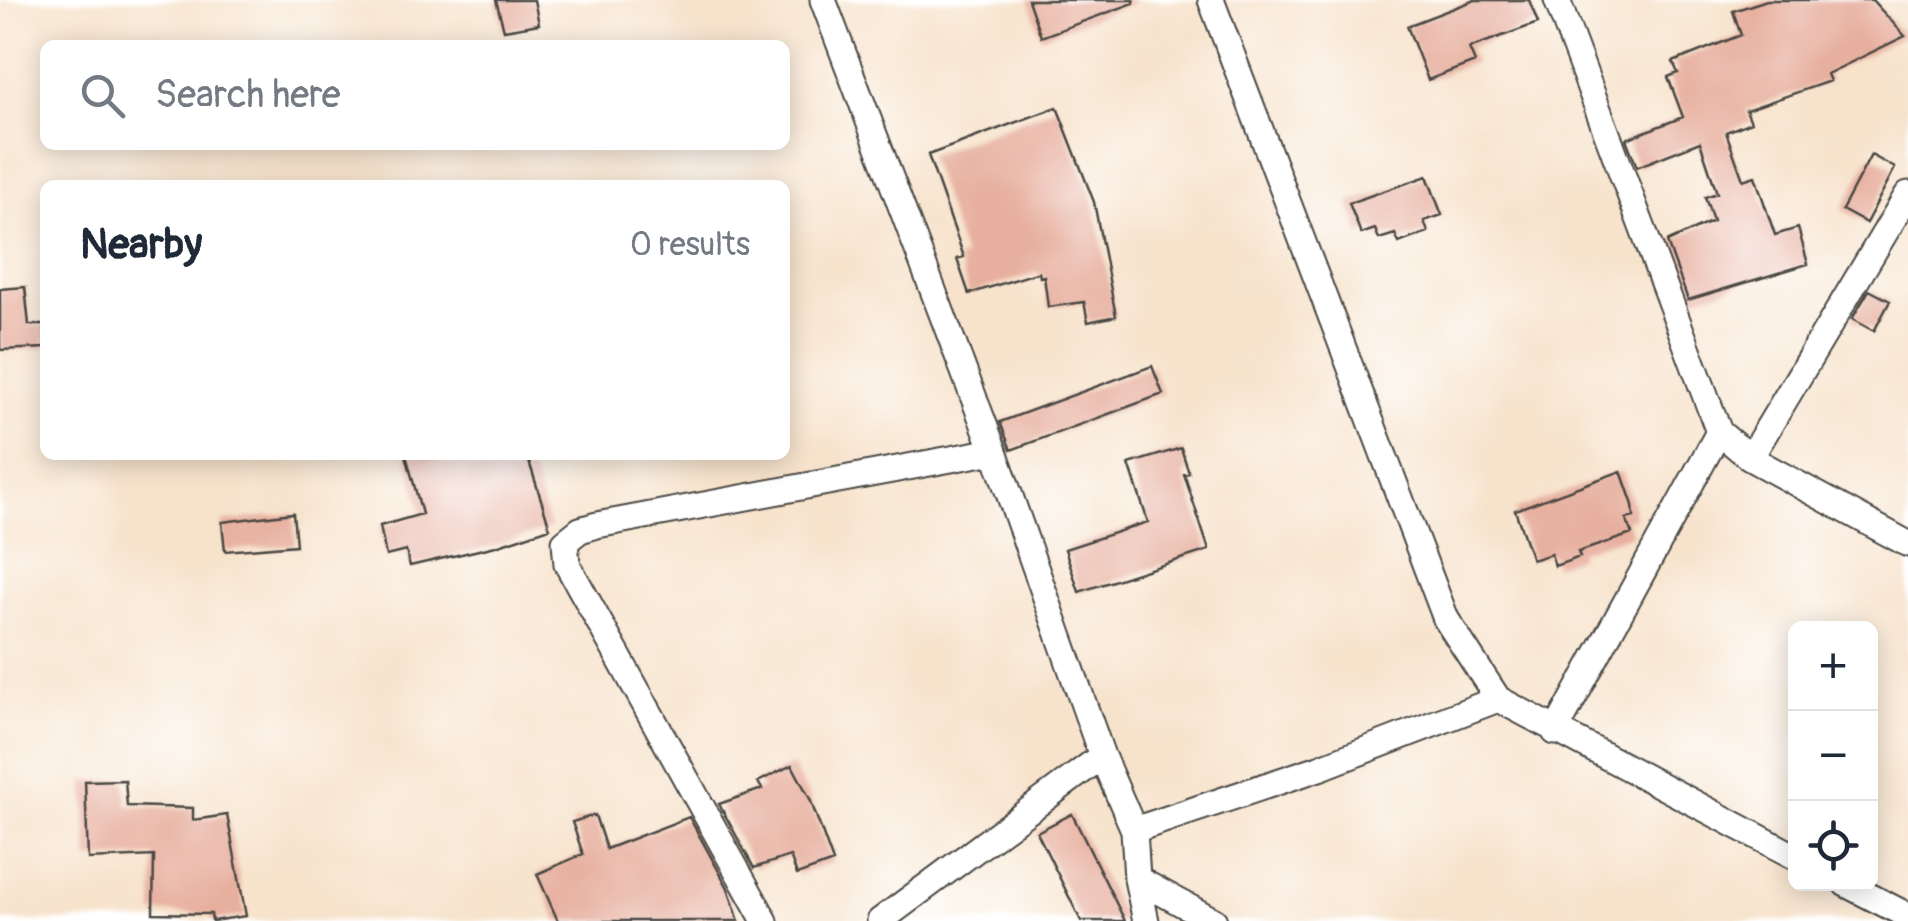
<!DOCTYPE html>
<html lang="en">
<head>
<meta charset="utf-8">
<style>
  :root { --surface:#fff; --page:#f6f6f7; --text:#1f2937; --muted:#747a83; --line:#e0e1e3 }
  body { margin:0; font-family:Pangolin,sans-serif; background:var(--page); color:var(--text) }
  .controls { position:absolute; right:30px; bottom:30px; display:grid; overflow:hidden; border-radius:15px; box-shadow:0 5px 25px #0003 }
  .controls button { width:90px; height:90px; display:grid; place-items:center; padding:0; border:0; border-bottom:2px solid var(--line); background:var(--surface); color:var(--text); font:50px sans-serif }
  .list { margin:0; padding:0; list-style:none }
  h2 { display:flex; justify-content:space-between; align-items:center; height:130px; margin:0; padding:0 40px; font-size:42px }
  h2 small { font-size:32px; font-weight:400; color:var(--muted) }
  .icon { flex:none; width:55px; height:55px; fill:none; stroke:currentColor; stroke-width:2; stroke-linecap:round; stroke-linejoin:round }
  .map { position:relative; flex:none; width:1908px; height:921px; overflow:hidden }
  .search { position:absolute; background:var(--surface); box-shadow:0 5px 25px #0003; left:40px; top:40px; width:750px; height:110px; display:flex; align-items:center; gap:25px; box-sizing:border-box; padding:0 35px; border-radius:15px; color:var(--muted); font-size:38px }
  .panel { position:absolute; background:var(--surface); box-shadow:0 5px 25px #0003; left:40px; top:180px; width:750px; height:280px; border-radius:15px }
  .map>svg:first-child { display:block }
  .building { fill:#e7af9e }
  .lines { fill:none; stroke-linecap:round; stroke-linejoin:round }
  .street-casing { stroke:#4a4743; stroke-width:29 }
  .street { stroke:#fff; stroke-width:25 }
</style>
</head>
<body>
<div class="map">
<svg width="1908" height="921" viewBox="0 0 1908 921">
  <rect width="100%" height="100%" fill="#fff"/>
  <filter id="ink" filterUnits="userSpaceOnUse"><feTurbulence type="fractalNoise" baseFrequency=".01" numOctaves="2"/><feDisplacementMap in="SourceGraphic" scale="20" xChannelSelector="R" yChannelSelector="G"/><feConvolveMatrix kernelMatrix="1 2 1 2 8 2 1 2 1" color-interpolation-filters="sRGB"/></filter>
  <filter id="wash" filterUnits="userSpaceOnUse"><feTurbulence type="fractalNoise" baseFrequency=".0048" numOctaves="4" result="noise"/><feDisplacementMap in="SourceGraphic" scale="40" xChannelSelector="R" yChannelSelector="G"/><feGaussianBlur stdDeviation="2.25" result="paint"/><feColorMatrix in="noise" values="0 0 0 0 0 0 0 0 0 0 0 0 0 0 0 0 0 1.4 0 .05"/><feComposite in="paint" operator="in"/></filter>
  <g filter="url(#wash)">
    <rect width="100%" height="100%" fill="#f7e3cc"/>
    <g id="blocks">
      <path class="building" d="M496,0h38l5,24 -35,6z
        M1028,0h106v3l-93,34z
        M1475,0h54l9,23 -69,25 6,14 -47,18 -21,-54z
        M1767,0h105l33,36 -78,38 3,7 -84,29 5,12 -25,10 17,48 12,-4 20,59 23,-7 10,36 -120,36 -21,-58 46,-21 -8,-24 12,-4 -17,-51 -63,25 -11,-28 57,-22 -15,-40 10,-4 -5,-11 68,-27 -8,-24z
        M1057,107l37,95 22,114 -28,6 -4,-20 -36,5 -4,-31 -4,1 -1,-5 -70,22 -12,-35 7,-2 -36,-102z
        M1871,155l24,13 -29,55 -24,-13z
        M1427,176l15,39 -18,6 4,11 -29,11 -4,-9 -16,5 -4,-10 -14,5 -12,-31z
        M25,287l4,38h16v23l-45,2v-61z
        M1869,290l21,11 -16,30 -22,-12z
        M1152,366l11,28 -152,56 -11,-28z
        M1181,448l8,25 -5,1 25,76 -130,42 -14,-43 83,-27 -19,-58z
        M406,455h121l23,73 -54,18 -86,20 -4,-15 -20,5 -6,-30 42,-12z
        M1621,471l12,34 1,12 -8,2 6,15 -54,18 2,5 -25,9 -4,-12 -19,6 -17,-50z
        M293,513l3,32 -71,6 -3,-29z
        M792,765l18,34 23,63 -36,13 -7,-19 -36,12 -35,-64 43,-15 -4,-7z
        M125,780l2,26 66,2v12l34,-5 19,101 -34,5 -1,-7 -58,-1 1,-57 -66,3 -3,-78z
        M1072,814l53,107h-44l-44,-89z
        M595,815l11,34 83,-32 39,71 11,33h-181l-21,-47 46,-20 -11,-32z"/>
    </g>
  </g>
  <g filter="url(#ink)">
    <use href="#blocks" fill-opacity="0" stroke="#4a4743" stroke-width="2.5"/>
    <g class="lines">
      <defs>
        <path id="street" d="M823,0l171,451 108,305 32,74 3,49 9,42
          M1211,0l235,619 52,80 298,158
          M1557,0l162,432 31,26 158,86
          M1750,458l158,-264
          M1555,732l164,-300
          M1134,830l185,-62 179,-69
          M1137,879l77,42
          M1846,884l62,32
          M765,921l-198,-357 -2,-22 15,-12 17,-5 397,-74
          M880,921l222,-165"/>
      </defs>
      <use href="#street" class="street-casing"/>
      <use href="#street" class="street"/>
    </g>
  </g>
</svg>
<div class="controls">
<button>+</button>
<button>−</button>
<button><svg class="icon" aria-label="locate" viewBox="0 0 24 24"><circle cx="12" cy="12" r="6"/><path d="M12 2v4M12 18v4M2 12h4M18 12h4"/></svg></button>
</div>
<div class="search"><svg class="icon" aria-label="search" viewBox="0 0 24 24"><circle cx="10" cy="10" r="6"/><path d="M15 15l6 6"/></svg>Search here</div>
<section class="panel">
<h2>Nearby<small>0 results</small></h2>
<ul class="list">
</ul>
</section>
</div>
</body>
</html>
